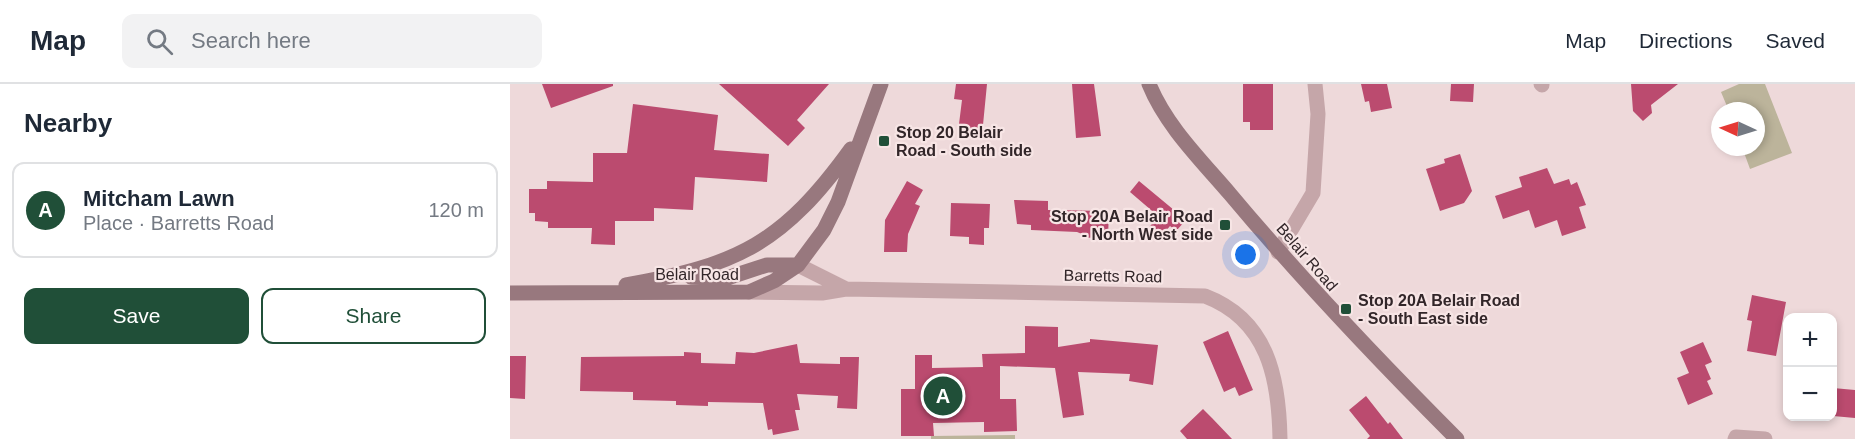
<!DOCTYPE html>
<html lang="en">
<head>
<meta charset="utf-8">
<style>
  :root { --surface:#fff; --page:#f2f2f3; --text:#1f2937; --muted:#747a83; --line:#e0e1e3; --accent:#204f38 }
  body { margin:0; font-family:Helvetica,sans-serif; background:var(--page); color:var(--text) }
  .controls { position:absolute; right:18px; bottom:18px; display:grid; overflow:hidden; border-radius:12px; box-shadow:0 3px 9px #0003 }
  .controls button { width:54px; height:54px; display:grid; place-items:center; padding:0; border:0; border-bottom:2px solid var(--line); background:var(--surface); color:var(--text); font:30px sans-serif }
  .compass { position:absolute; left:1201px; top:18px; width:54px; height:54px; border-radius:50%; background:var(--surface); box-shadow:0 3px 9px #0003; rotate:274deg }
  .you { position:absolute; left:736px; top:171px; width:21px; height:21px; margin:-15px; border:4px solid #fff; border-radius:50%; background:#1a73e8; box-shadow:0 0 0 9px #1a73e833 }
  .badge { display:grid; place-items:center; width:39px; height:39px; border-radius:50%; background:var(--accent); color:#fff; font-size:20px; font-weight:700 }
  .pin { position:absolute; translate:-50% -50%; border:3px solid #fff; box-shadow:0 2px 6px #0006 }
  .list { margin:0; padding:0; list-style:none }
  h2 { display:flex; justify-content:space-between; align-items:center; height:78px; margin:0; padding:0 24px; font-size:26px }
  h2 small { font-size:20px; font-weight:400; color:var(--muted) }
  .list li { display:grid; grid-template-columns:39px 1fr auto; gap:18px; align-items:center; box-sizing:border-box; height:96px; margin:0 12px 12px; padding:0 12px; border:2px solid var(--line); border-radius:12px }
  .list b { display:block; font-size:22px; white-space:nowrap }
  .list p { margin:0; font-size:20px; white-space:nowrap; color:var(--muted) }
  .list em { font-size:20px; font-style:normal; color:var(--muted) }
  .actions { display:flex; gap:12px; padding:18px 24px }
  .actions a { flex:1; padding:14px 0; border:2px solid var(--accent); border-radius:12px; text-align:center; font-size:21px; color:var(--accent) }
  .actions .main { background:var(--accent); color:#fff }
  .icon { flex:none; width:33px; height:33px; fill:none; stroke:currentColor; stroke-width:2; stroke-linecap:round; stroke-linejoin:round }
  .map { position:relative; flex:none; width:1345px; height:355px; overflow:hidden }
  header { display:flex; align-items:center; gap:36px; box-sizing:border-box; height:84px; padding:0 30px; background:var(--surface); border-bottom:2px solid var(--line) }
  header strong { font-size:28px }
  nav { display:flex; gap:33px; margin-inline-start:auto; font-size:21px }
  .search { width:420px; height:54px; background:var(--page); display:flex; align-items:center; gap:15px; box-sizing:border-box; padding:0 21px; border-radius:12px; color:var(--muted); font-size:22px }
  main { display:flex }
  aside { flex:1; background:var(--surface) }
  .map>svg:first-child { display:block }
  .green { fill:#bcb49b }
  .building { fill:#bb4b6f }
  .lines { fill:none; stroke-linecap:round; stroke-linejoin:round }
  .street { stroke:#c5a6a9; stroke-width:15 }
  .secondary { stroke:#98787e; stroke-width:15 }
  .poi-dot { fill:#204f38; stroke:#f7e5e5; stroke-width:2 }
  .labels { text-anchor:middle; dominant-baseline:central; stroke-width:4.5; stroke-linejoin:round; paint-order:stroke }
  .poi-label { font-size:16px; font-weight:bold; fill:#322629; stroke:#f7e5e5; text-anchor:start }
  .street-label { font-size:16px; fill:#322629; stroke:#f7e5e5 }
</style>
</head>
<body>
<header>
<strong>Map</strong>
<div class="search"><svg class="icon" aria-label="search" viewBox="0 0 24 24"><circle cx="10" cy="10" r="6"/><path d="M15 15l6 6"/></svg>Search here</div>
<nav><a>Map</a><a>Directions</a><a>Saved</a></nav>
</header>
<main>
<aside>
<h2>Nearby<small></small></h2>
<ul class="list">
<li><span class="badge">A</span><div><b>Mitcham Lawn</b><p>Place · Barretts Road</p></div><em>120 m</em></li>
</ul>
<div class="actions"><a class="main">Save</a><a>Share</a></div>
</aside>
<div class="map">
<svg width="1345" height="355" viewBox="0 0 1345 355">
  <rect width="100%" height="100%" fill="#eed9da"/>
  <path class="green" d="M1229,0h26l27,69 -42,16 -8,-22h14v-36h-27l-8,-19z
    M505,351v4h-84v-3z"/>
  <path class="building" d="M32,0h71v2l-62,22z
    M209,0h110l-32,36 8,8 -17,18z
    M446,0h31l-5,51 -24,-3 4,-32 -8,-1z
    M562,0h22l7,52 -25,2z
    M733,0h30v46h-23v-8h-7z
    M851,0h26l5,24 -21,4 -2,-11 -4,1z
    M941,0h23l-1,18 -23,-1z
    M1121,0h47l-27,21 1,8 -9,8 -10,-10z
    M123,20l85,11 -4,35 55,4 -2,28 -72,-5 -2,33 -39,-2v13h-39v24l-24,-1 1,-16h-44v-6l-13,-1v-8h-6v-24h18v-8l46,1v-29h34z
    M950,70l12,37 -8,12 -24,8 -14,-42 19,-6 -1,-4z
    M1037,84l7,16 15,-5 2,6 6,-3 9,23 -7,2 7,21 -24,8 -5,-16 -22,8 -6,-18 -26,9 -8,-23 27,-9 -3,-10z
    M397,97l16,9 -8,14 5,2 -12,28 -1,18h-23l1,-32z
    M629,97l47,39 -10,11 -6,-5 -11,13 -11,-10 10,-13 -28,-24z
    M504,116l34,1v9l61,1 -1,26 -26,1v-4l-5,-2 -46,-2v-5l-14,-1z
    M441,119l39,1 -1,24h-5v17l-15,-1v-7l-19,-1z
    M1242,211l34,7 -10,54 -29,-5 5,-30 -5,-1z
    M515,242l33,1v20l32,-5v-3l68,6 -5,40 -24,-4 1,-7 -52,-2 6,43 -21,3 -8,-50 -55,-2v33h16l1,32 -33,1v-10l-51,1 1,13h-33v-47h14v-34h17v13l51,-1 -1,-13 43,-1z
    M718,247l25,59 -14,6 -4,-9 -11,5 -21,-50z
    M1193,258l9,20 -7,3 6,14 -4,2 6,13 -25,11 -11,-27 12,-5 -9,-21z
    M287,260l3,19 40,1v-7h19l-2,52 -20,-1 1,-12 -41,-2 3,16h-5l4,20 -26,5 -1,-6 -4,1 -5,-27 -55,-1v4l-32,-1v-4l-43,-1v-8l-53,-1 1,-34 103,-1v-4l17,1v10l34,1 1,-12 18,1z
    M0,272h16l-1,43 -15,-1z
    M1323,304l22,2v28l-22,-2z
    M856,312l22,28 2,-2 13,17h-36l3,-3 -21,-26z
    M693,325l9,9 20,21h-45l-7,-8z"/>
  <g class="lines">
    <path class="street" d="M1031,0l1,1
      M768,168l35,-59 5,-79 -3,-30
      M288,181l48,24
      M239,208l73,1 24,-4 359,7c63,24 74,82 75,143
      M1225,355l1,-2 29,2"/>
    <path class="secondary" d="M639,0c17,42 52,76 81,110 72,86 148,166 227,245
      M181,193l36,1 40,-13h31
      M116,201c113,-20 157,-42 225,-136
      M0,209l239,-1 25,-11 24,-16 26,-35 14,-28 43,-118"/>
  </g>
  <g class="poi-dot">
    <rect x="368" y="51" width="12" height="12" rx="3"/>
    <rect x="709" y="135" width="12" height="12" rx="3"/>
    <rect x="830" y="219" width="12" height="12" rx="3"/>
  </g>
  <g class="labels">
    <g class="poi-label">
      <text x="386" y="48">Stop 20 Belair<tspan x="386" dy="18">Road - South side</tspan></text>
      <text x="703" y="132" text-anchor="end">Stop 20A Belair Road<tspan x="703" dy="18">- North West side</tspan></text>
      <text x="848" y="216">Stop 20A Belair Road<tspan x="848" dy="18">- South East side</tspan></text>
    </g>
    <g class="street-label">
      <text transform="translate(797 173) rotate(49)">Belair Road</text>
      <text x="187" y="190">Belair Road</text>
      <text transform="translate(603 192) rotate(1)">Barretts Road</text>
    </g>
  </g>
</svg>
<div class="controls">
<button>+</button>
<button>−</button>
</div>
<svg class="compass" viewBox="-18 -18 36 36"><path d="M0-13l5 13h-10z" fill="#e53935"/><path d="M0 13l5-13h-10z" fill="#747a83"/></svg>
<div class="you"></div>
<div class="pin badge" style="left:433px;top:312px">A</div>
</div>
</main>
</body>
</html>
